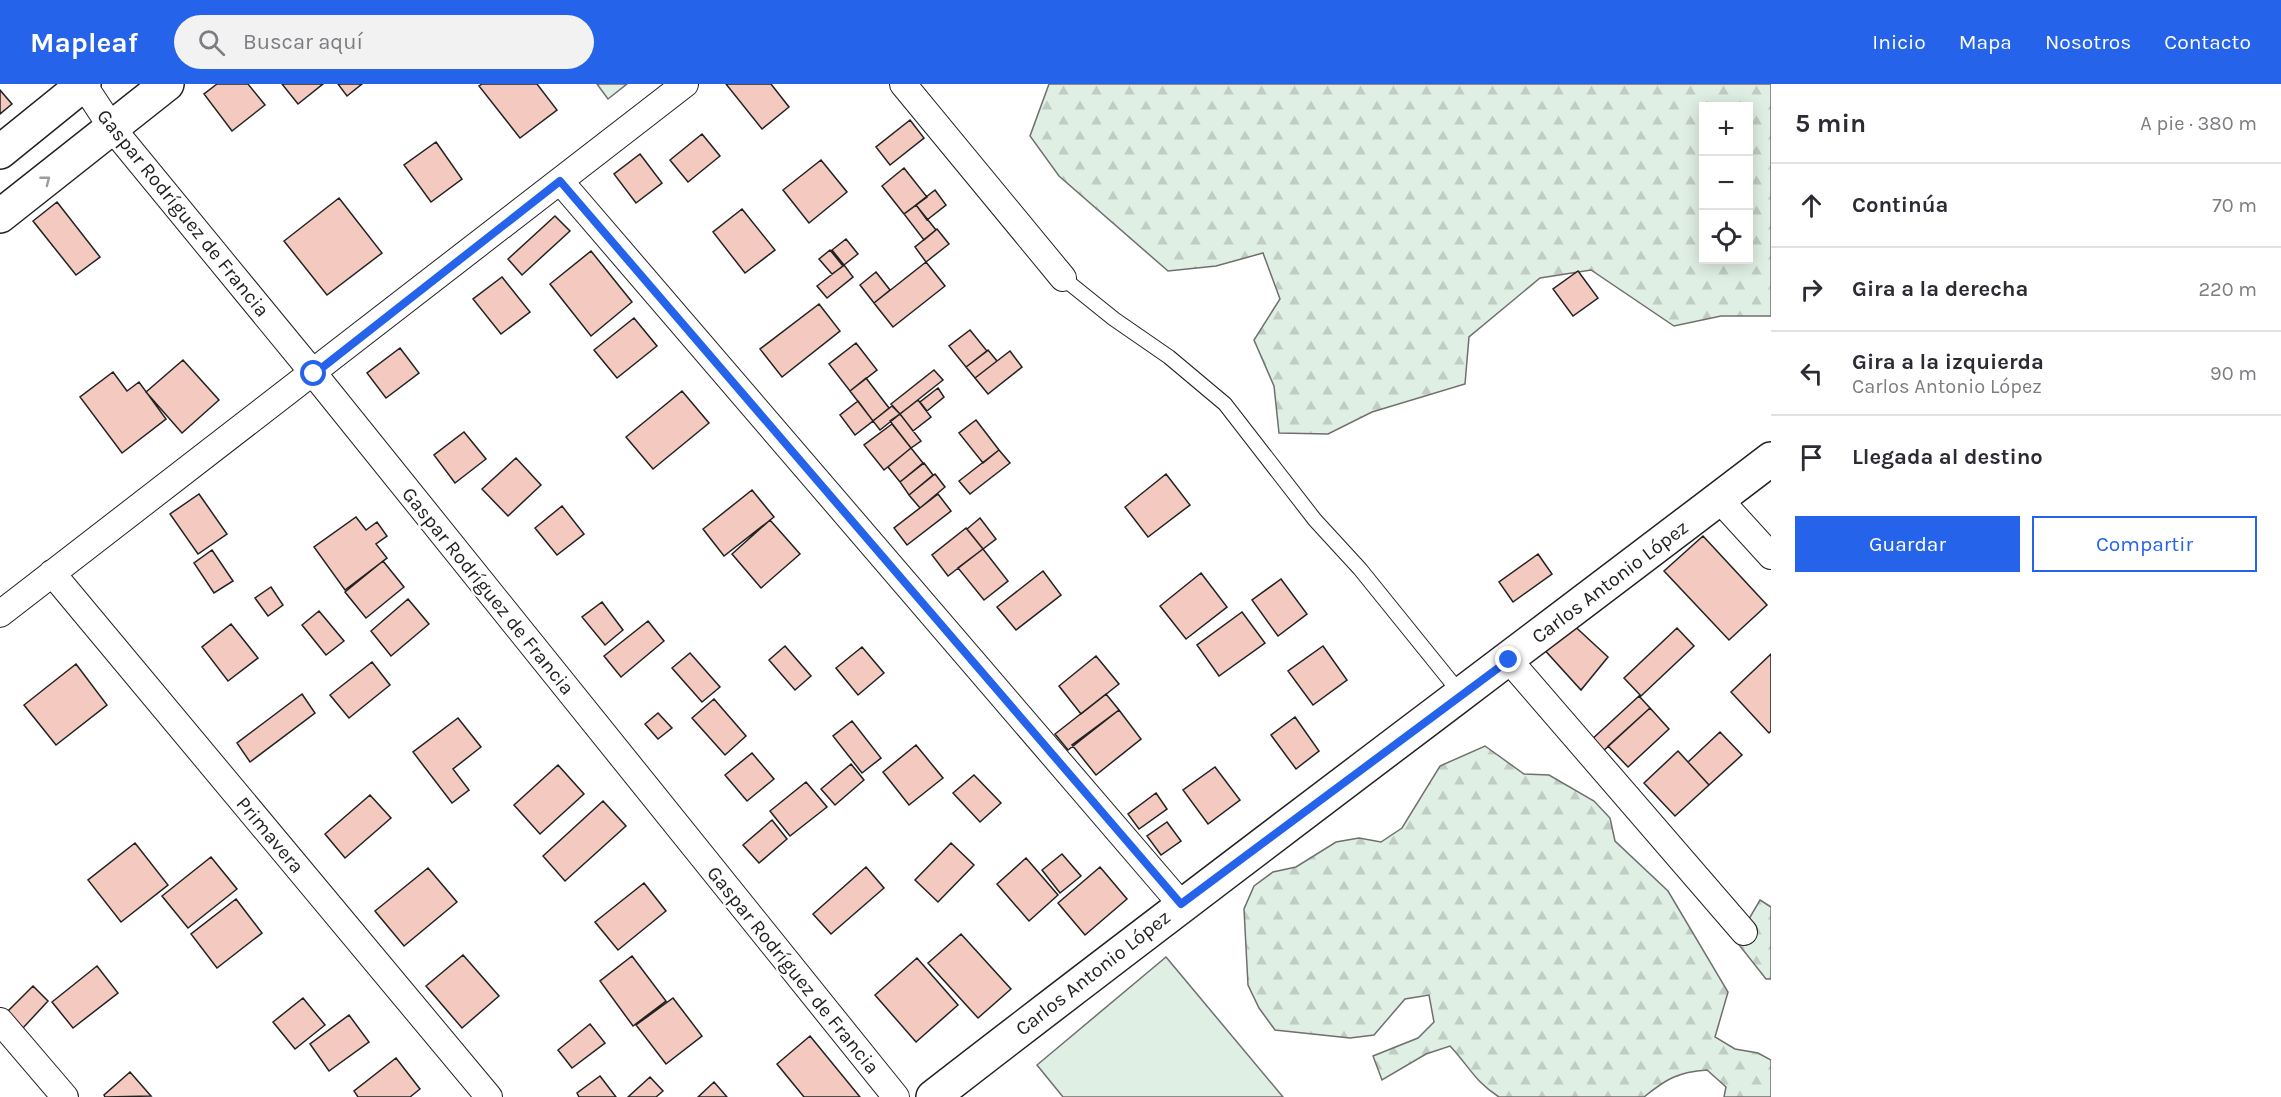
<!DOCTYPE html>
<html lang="es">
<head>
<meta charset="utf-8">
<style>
  :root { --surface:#fff; --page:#f2f2f3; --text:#2b2b33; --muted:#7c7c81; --line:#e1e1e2; --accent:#2563eb }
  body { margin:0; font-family:Karla,sans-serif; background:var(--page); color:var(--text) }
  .controls { position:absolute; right:18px; top:18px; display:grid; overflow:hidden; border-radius:0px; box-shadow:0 3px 15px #0003 }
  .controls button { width:54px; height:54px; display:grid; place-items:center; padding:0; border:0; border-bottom:2px solid var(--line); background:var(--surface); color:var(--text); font:30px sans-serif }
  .stop { position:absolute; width:18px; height:18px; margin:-14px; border:4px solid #2563eb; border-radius:50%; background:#fff }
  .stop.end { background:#2563eb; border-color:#fff; box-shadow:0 2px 6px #0008 }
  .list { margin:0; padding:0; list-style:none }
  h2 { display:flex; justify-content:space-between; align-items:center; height:78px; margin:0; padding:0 24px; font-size:26px }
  h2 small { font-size:20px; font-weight:400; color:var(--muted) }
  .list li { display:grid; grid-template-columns:39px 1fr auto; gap:18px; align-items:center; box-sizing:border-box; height:84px; padding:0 24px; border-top:2px solid var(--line) }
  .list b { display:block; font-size:22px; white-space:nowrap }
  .list p { margin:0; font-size:20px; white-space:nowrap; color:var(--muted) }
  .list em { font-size:20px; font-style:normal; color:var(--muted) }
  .actions { display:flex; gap:12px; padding:18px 24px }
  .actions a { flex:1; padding:14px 0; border:2px solid var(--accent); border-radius:0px; text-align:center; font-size:21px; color:var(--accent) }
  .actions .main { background:var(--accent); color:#fff }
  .icon { flex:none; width:33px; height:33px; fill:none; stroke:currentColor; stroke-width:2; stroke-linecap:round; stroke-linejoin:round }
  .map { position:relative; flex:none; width:1771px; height:1013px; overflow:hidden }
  header { display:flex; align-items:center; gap:36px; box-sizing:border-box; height:84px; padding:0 30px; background:var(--accent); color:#fff }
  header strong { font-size:28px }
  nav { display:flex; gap:33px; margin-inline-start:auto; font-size:21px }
  .search { width:420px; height:54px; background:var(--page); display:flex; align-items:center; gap:15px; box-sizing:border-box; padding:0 21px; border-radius:33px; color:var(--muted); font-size:22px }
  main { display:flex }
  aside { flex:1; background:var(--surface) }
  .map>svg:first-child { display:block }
  .forest { fill:url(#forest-firs); stroke:#6f6f6f; stroke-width:1.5; fill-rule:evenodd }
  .garden { fill:#e0efe3; stroke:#6f6f6f; stroke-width:1.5 }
  .building { fill:#f3c9c0; stroke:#222; stroke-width:1.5 }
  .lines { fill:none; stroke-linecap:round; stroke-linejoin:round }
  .lane-casing { stroke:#222; stroke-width:16 }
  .street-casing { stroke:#222; stroke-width:28 }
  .secondary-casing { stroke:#222; stroke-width:36 }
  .lane { stroke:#fff; stroke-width:14 }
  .street { stroke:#fff; stroke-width:26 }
  .secondary { stroke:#fff; stroke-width:33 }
  .oneway { stroke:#9c9c9c }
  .route { stroke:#2563eb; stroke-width:8 }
  .labels { text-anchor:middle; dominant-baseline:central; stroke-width:4.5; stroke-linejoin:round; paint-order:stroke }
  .street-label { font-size:20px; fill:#222; stroke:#fff }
</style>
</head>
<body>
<header>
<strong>Mapleaf</strong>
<div class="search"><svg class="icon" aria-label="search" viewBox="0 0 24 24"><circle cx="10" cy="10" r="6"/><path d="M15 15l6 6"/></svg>Buscar aquí</div>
<nav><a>Inicio</a><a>Mapa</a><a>Nosotros</a><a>Contacto</a></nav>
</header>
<main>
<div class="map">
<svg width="1771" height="1013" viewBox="0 0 1771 1013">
  <defs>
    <pattern id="forest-firs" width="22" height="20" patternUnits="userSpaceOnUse" patternTransform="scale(1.5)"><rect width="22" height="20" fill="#e0efe3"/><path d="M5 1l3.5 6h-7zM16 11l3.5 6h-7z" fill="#c0cdc2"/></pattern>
  </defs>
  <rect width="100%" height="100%" fill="#fff"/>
  <path class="forest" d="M1049,0h722v232h-50l-47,10 -83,-56 -51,8 -71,59 -4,47 -93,28 -44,22 -49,-1 -5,-47 -20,-46 26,-41 -17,-46 -47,13 -48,5 -109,-95 -29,-40zM1704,22h44v154h-44z
    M1485,662l39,28 25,1 45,26 16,17 5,23 53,50 60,101 -13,45 20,12 23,4 13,7v37h-47l2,-10 -19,-17c-29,2 -41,9 -63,27h-145c-24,-15 -30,-31 -49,-51l-24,8 -44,26 -9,-24 45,-18 16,-16 -5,-27 -24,4 -31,36 -24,3 -75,-8 -16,-22 -11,-23 -4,-76 10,-23 19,-14 23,-5 40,-25 23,-4 22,4 21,-14 38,-62z
    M1760,816l11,7v72h-5l-30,-38z"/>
  <path class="garden" d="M597,0h30l-19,15z
    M1166,873l117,140h-220l-26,-32z"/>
  <path class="building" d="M217,0h31l17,21 -33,26 -28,-37z
    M282,0h41l-25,20z
    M338,0h24l-15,12z
    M482,0h55l20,26 -37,28 -41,-52z
    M726,0h45l18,23 -27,22z
    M0,6l12,14 -12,10z
    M910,36l14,18 -34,27 -14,-18z
    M702,50l18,22 -32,26 -18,-22z
    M436,58l26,37 -31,23 -27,-37z
    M640,70l22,29 -26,20 -22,-29z
    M821,76l26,32 -38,31 -26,-33z
    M904,84l23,29 -23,17 -22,-28z
    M935,106l11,15 -19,15 -11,-15z
    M339,114l43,55 -55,42 -43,-54z
    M57,118l43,55 -24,18 -43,-54z
    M916,121l20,25 -12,10 -20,-26z
    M742,125l33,41 -30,23 -32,-41z
    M555,132l15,15 -48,44 -14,-16z
    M937,145l12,15 -23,18 -11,-15z
    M846,155l12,15 -14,11 -12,-15z
    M830,166l13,16 -11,8 -13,-15z
    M591,167l41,51 -41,34 -41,-52z
    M926,178l19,24 -52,41 -19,-24z
    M844,181l9,12 -26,21 -10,-12z
    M1578,187l20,27 -25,18 -20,-27z
    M876,188l14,18 -16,13 -14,-18z
    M502,193l28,35 -29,22 -28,-35z
    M819,220l21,27 -58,46 -22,-28z
    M634,234l23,28 -40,32 -23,-28z
    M970,246l17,21 -21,16 -17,-21z
    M856,259l21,27 -27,21 -21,-27z
    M400,264l19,25 -33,25 -19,-25z
    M988,266l9,11 -22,17 -9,-11z
    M1010,267l12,16 -34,27 -13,-16z
    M183,276l36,40 -37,33 -36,-41z
    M934,286l9,10 -43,34 -9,-10z
    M113,288l14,19 12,-9 27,37 -44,34 -42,-56z
    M866,294l23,30 -16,13 -23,-30z
    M938,304l6,9 -17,14 -7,-9z
    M682,307l27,32 -56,46 -27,-32z
    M918,316l13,17 -18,14 -13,-17z
    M858,317l15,20 -18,14 -15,-20z
    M892,322l8,8 -20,16 -7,-9z
    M900,330l21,27 -10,7 -21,-27z
    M976,336l23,30 -16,13 -24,-30z
    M892,340l19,24 -27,22 -20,-25z
    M464,348l22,27 -31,24 -21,-28z
    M911,364l12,15 -23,19 -12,-15z
    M999,366l11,13 -40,31 -11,-13z
    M516,374l25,27 -33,31 -26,-27z
    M924,379l9,12 -24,20 -9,-13z
    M935,390l10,13 -25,21 -11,-13z
    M1166,390l24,31 -42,32 -23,-30z
    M752,406l22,27 -50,39 -21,-27z
    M199,410l28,40 -29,20 -28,-40z
    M938,410l13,17 -44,34 -13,-17z
    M562,422l22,28 -27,21 -22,-27z
    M356,433l10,13 11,-8 10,14 -11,8 11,14 -42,32 -31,-43z
    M980,434l16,21 -13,10 -16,-20z
    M770,436l30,34 -39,34 -29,-34z
    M966,444l17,21 -35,27 -16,-21z
    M1703,452l64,69 -38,35 -65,-69z
    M983,465l25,32 -24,19 -26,-32z
    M212,466l21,31 -19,12 -20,-30z
    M1538,470l14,20 -39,28 -14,-20z
    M383,477l21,26 -38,31 -21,-26z
    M1043,487l18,24 -45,35 -19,-23z
    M1201,489l26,34 -41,32 -26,-33z
    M1281,495l26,35 -29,22 -26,-36z
    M271,503l12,18 -15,11 -13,-18z
    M408,515l21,25 -38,32 -20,-25z
    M602,518l21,28 -18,15 -23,-28z
    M319,527l25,30 -18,14 -24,-30z
    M1242,528l23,31 -46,33 -22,-31z
    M1568,536l40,37 -27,33 -40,-44z
    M648,537l16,20 -43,36 -17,-21z
    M231,540l27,34 -30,23 -26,-34z
    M1677,544l17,18 -53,50 -17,-18z
    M785,562l26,30 -16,14 -26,-30z
    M1323,562l24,34 -34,25 -25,-34z
    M862,563l22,26 -26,22 -22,-27z
    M690,569l30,34 -18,15 -30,-34z
    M1771,570v77l-2,2 -38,-41z
    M1096,572l23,28 -38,30 -22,-28z
    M372,578l18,23 -41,33 -19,-23z
    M76,580l31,41 -51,40 -32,-40z
    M302,610l13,19 -65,49 -13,-19z
    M1106,610l13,16 -51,40 -13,-16z
    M1639,612l11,12 -49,45 -11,-12z
    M714,615l32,37 -21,19 -33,-37z
    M1650,624l19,21 -41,38 -20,-21z
    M1119,626l22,29 -45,36 -24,-30z
    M658,629l14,15 -14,11 -13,-15z
    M1295,633l24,34 -23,18 -25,-34z
    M458,634l23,29 -28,22 16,21 -17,13 -39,-51z
    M852,637l29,37 -19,15 -29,-37z
    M1720,648l22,23 -33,30 -21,-23z
    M916,661l27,33 -34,27 -26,-33z
    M1678,667l31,34 -34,31 -31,-33z
    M752,669l22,26 -27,22 -22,-26z
    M851,680l13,16 -29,25 -14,-16z
    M558,681l26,29 -44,40 -26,-29z
    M1215,683l25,33 -32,24 -25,-34z
    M974,691l27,28 -21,19 -27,-29z
    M806,698l21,25 -37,29 -20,-25z
    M1156,709l11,16 -28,20 -11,-15z
    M370,711l21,23 -46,40 -20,-24z
    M603,717l23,25 -61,55 -22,-25z
    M772,736l15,19 -28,24 -16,-18z
    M1167,738l14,19 -20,14 -14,-19z
    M135,759l33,42 -47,37 -33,-42z
    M951,759l23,22 -36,37 -23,-22z
    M1062,770l19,22 -21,17 -18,-23z
    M211,773l26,32 -49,39 -26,-32z
    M1026,774l32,37 -29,26 -32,-37z
    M866,783l18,21 -53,46 -18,-20z
    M1100,783l27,32 -42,36 -27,-32z
    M428,784l29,34 -53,44 -29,-35z
    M644,799l22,28 -48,39 -23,-28z
    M236,815l26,34 -45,35 -26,-34z
    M961,850l50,55 -33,29 -50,-55z
    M463,871l36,41 -37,32 -36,-42z
    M632,872l34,45 -33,25 -33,-45z
    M917,874l41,47 -42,37 -41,-47z
    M97,882l21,27 -45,35 -21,-26z
    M33,902l15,15 -25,27 -16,-16z
    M303,914l22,27 -30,24 -22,-27z
    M673,914l29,38 -36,28 -30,-39z
    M349,931l20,27 -40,29 -19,-27z
    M590,940l15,19 -33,25 -14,-18z
    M810,952l50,61h-56l-27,-33z
    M396,974l24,31 -10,8h-52l-4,-6z
    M130,988l21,24 -46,1 -1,-2z
    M600,992l16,21h-37l-2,-4z
    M650,993l13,14 -7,6h-28z
    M714,998l13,15h-29z"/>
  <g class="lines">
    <defs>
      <path id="lane" d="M1063,194l51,41 55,38 56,47 90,116 45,49 101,125"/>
      <path id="street" d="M83,0l29,44 202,246 582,723
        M903,0l160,194
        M560,97l621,723
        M1719,415l52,57
        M52,489l437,524
        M0,530l685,-530
        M1509,576l235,272
        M0,937l65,76"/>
      <path id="secondary" d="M0,68l84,-68
        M0,132l167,-132
        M933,1013c277,-215 559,-425 838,-638"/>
    </defs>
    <use href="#lane" class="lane-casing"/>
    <use href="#street" class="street-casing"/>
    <use href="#secondary" class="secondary-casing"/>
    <use href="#lane" class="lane"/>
    <use href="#street" class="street"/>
    <use href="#secondary" class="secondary"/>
  </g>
  <defs><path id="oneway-chevron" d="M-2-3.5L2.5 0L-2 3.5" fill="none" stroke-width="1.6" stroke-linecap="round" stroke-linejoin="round" transform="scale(1.5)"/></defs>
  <use class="oneway" href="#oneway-chevron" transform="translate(46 96) rotate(-38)"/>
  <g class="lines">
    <path class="route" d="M314,290l246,-193 621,723 328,-244"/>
  </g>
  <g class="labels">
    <g class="street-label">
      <text transform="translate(183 129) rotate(51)">Gaspar Rodríguez de Francia</text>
      <text transform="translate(1610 498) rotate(-37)">Carlos Antonio López</text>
      <text transform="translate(488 507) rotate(51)">Gaspar Rodríguez de Francia</text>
      <text transform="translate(270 751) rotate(50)">Primavera</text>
      <text transform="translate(793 886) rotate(51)">Gaspar Rodríguez de Francia</text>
      <text transform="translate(1093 889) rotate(-38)">Carlos Antonio López</text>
    </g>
  </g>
</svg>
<div class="controls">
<button>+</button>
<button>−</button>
<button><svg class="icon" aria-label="locate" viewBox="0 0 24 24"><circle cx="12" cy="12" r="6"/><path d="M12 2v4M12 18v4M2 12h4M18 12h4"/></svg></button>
</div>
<div class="stop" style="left:314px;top:290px"></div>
<div class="stop end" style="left:1509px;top:576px"></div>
</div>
<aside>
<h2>5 min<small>A pie · 380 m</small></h2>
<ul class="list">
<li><svg class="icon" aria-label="ahead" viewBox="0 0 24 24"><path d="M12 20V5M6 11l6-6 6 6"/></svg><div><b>Continúa</b></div><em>70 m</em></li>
<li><svg class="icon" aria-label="right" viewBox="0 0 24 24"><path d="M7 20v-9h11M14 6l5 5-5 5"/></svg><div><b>Gira a la derecha</b></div><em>220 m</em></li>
<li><svg class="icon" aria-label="left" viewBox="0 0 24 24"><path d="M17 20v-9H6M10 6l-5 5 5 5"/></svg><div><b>Gira a la izquierda</b><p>Carlos Antonio López</p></div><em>90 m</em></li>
<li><svg class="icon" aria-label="arrive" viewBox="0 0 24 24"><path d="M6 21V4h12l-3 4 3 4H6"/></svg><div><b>Llegada al destino</b></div></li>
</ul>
<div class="actions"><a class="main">Guardar</a><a>Compartir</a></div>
</aside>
</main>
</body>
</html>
